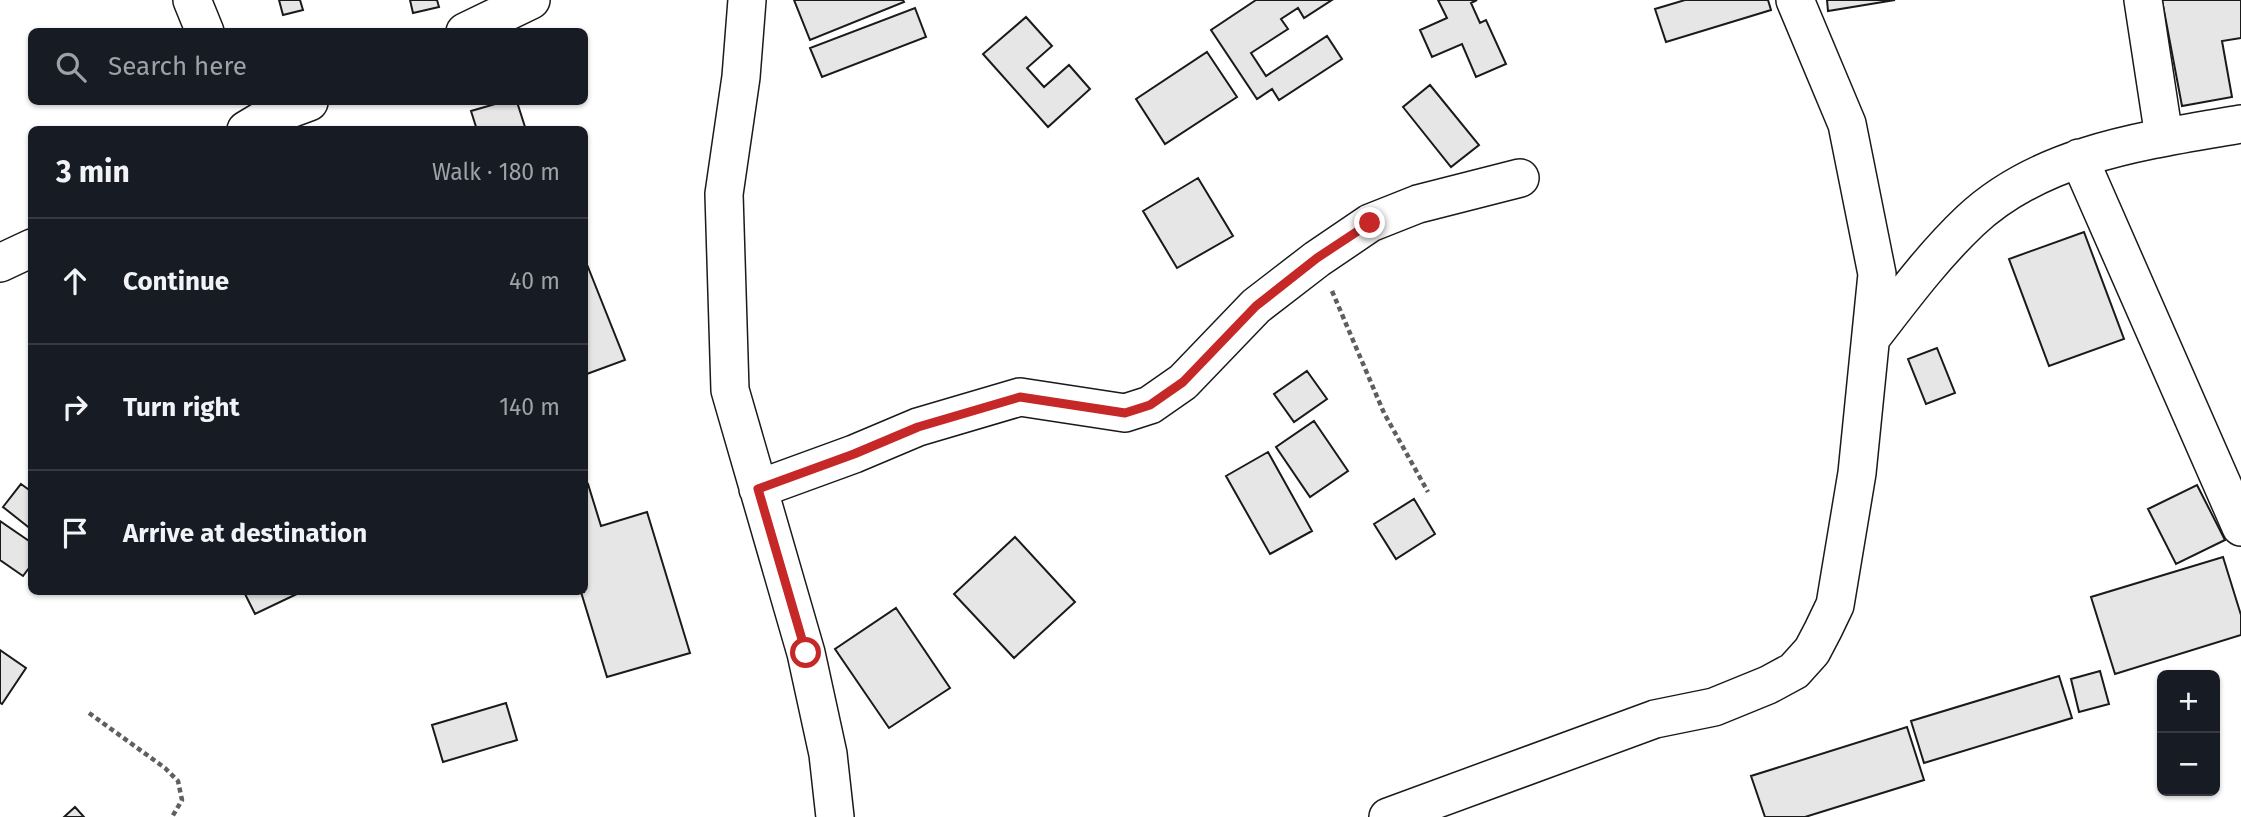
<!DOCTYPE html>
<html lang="en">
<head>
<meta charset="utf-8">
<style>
  :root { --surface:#171b24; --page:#20242c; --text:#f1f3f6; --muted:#9ea1a6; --line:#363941 }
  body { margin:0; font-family:"Fira Sans",sans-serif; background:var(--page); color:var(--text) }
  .controls { position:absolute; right:21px; bottom:21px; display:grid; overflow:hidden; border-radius:10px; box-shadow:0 2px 5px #0004 }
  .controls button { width:63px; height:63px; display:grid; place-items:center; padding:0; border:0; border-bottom:2px solid var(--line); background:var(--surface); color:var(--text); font:35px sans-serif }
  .stop { position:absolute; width:21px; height:21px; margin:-16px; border:5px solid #c62828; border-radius:50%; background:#fff }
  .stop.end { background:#c62828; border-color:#fff; box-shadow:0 2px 7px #0008 }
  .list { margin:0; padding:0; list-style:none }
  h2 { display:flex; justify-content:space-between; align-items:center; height:91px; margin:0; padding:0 28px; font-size:30px }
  h2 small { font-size:23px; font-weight:400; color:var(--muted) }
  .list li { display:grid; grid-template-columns:46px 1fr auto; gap:21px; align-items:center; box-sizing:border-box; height:126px; padding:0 28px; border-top:2px solid var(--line) }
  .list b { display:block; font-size:26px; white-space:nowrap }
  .list em { font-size:23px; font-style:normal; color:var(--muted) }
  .icon { flex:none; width:38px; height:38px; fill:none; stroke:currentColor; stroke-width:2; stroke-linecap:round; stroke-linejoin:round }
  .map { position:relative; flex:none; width:2241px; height:817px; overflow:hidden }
  .search { position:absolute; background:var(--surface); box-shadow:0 2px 5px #0004; left:28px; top:28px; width:560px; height:77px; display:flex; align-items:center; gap:18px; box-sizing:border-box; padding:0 24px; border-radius:10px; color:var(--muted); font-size:26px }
  .panel { position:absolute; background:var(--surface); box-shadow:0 2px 5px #0004; left:28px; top:126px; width:560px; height:469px; border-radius:10px }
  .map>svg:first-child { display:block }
  .building { fill:#e6e6e6; stroke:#1a1a1a; stroke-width:2 }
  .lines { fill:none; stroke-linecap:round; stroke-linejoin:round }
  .minor-casing { stroke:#1a1a1a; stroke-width:40 }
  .path { stroke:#5f5f5f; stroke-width:4.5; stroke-dasharray:5 3.5; stroke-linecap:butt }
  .minor { stroke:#fff; stroke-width:37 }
  .route { stroke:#c62828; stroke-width:9 }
</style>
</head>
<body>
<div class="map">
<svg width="2241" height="817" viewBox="0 0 2241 817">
  <rect width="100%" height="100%" fill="#fff"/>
  <path class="building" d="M279,0h21l3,10 -20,5z
    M410,0h27l2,7 -26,6z
    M794,0h109l1,2 -94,38z
    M1256,0h76l-28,18 -6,-10 -17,11 7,10 -37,24 15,23 61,-40 15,23 -63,41 -7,-11 -15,10 -46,-69z
    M1438,0h39l-6,3 9,20 6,-3 20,44 -30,13 -14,-33 -30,13 -12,-27 27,-12z
    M1685,0h83l3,10 -105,32 -11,-33z
    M1827,0h68l-67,11z
    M2162,0h79v38l-19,3 10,56 -50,9z
    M915,8l11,29 -104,40 -12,-29z
    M1026,17l26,29 -25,22 17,19 25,-22 21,24 -42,38 -65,-73z
    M1207,52l30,45 -72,47 -29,-45z
    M1430,85l49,60 -28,22 -48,-60z
    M502,102h15l9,28h-49l-6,-19z
    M1198,178l35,58 -56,32 -34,-57z
    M2084,232l40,107 -75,27 -40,-107z
    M584,257l41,103 -41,15z
    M1937,348l18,45 -29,11 -18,-45z
    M1307,371l20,28 -33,23 -20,-28z
    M1314,421l34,50 -38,26 -34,-50z
    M1268,452l44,79 -42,23 -44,-78z
    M21,484l11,8v38l-29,-23z
    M588,484l13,42 46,-14 43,141 -83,24 -26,-85h3v-107z
    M2197,485l28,55 -49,24 -28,-55z
    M1414,499l21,35 -39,25 -22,-35z
    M0,521l32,22v21l-9,12 -23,-16z
    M1015,537l60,65 -61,56 -60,-64z
    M2223,557l18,58v20l-126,39 -24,-77z
    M244,592h57l-46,22z
    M896,608l54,80 -61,40 -54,-79z
    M0,650l26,18 -24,36 -2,-1z
    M2100,671l9,33 -30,8 -8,-33z
    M2059,676l13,42 -148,45 -13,-42z
    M506,703l11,37 -74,22 -11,-37z
    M1907,727l17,53 -119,37h-40l-14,-41z
    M75,807l9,10h-20z"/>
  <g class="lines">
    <defs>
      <path id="minor" d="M192,0l13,32
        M747,0l-6,77 -17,117 6,196 76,263 22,101 7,63
        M2143,0l21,137
        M465,32l66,-32
        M246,130l20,-12 43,-16
        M2079,158l162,369
        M0,263l32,-15
        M1871,338c31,-40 62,-82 99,-117 72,-68 178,-81 271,-97
        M758,489l96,-35 64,-27 102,-30 105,16 25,-8 33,-23 73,-76 61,-47 53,-36 48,-19 102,-26
        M1388,817l267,-98 59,-12 54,-22 26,-14 18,-20 11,-21 12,-25 22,-132 20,-199 -30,-150 -52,-124"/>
    </defs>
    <use href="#minor" class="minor-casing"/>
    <path class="path" d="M1332,291l52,122 44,79
      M89,713l76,55 13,13 4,19 -10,17"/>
    <use href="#minor" class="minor"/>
  </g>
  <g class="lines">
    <path class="route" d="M806,653l-48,-164 96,-35 64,-27 102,-30 105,16 25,-8 33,-23 73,-76 61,-48 53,-35"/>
  </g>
</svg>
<div class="controls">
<button>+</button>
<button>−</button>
</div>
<div class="stop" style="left:806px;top:653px"></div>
<div class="stop end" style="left:1370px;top:223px"></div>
<div class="search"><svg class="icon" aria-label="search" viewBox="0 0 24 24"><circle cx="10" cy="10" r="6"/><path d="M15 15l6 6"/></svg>Search here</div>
<section class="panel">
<h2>3 min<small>Walk · 180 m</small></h2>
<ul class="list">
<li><svg class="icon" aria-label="ahead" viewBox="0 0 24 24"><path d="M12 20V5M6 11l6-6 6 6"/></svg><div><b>Continue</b></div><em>40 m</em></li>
<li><svg class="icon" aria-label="right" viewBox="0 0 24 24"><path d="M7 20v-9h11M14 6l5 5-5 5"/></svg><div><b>Turn right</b></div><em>140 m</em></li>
<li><svg class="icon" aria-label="arrive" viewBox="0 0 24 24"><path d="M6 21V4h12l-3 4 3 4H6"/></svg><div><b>Arrive at destination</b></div></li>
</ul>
</section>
</div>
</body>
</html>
